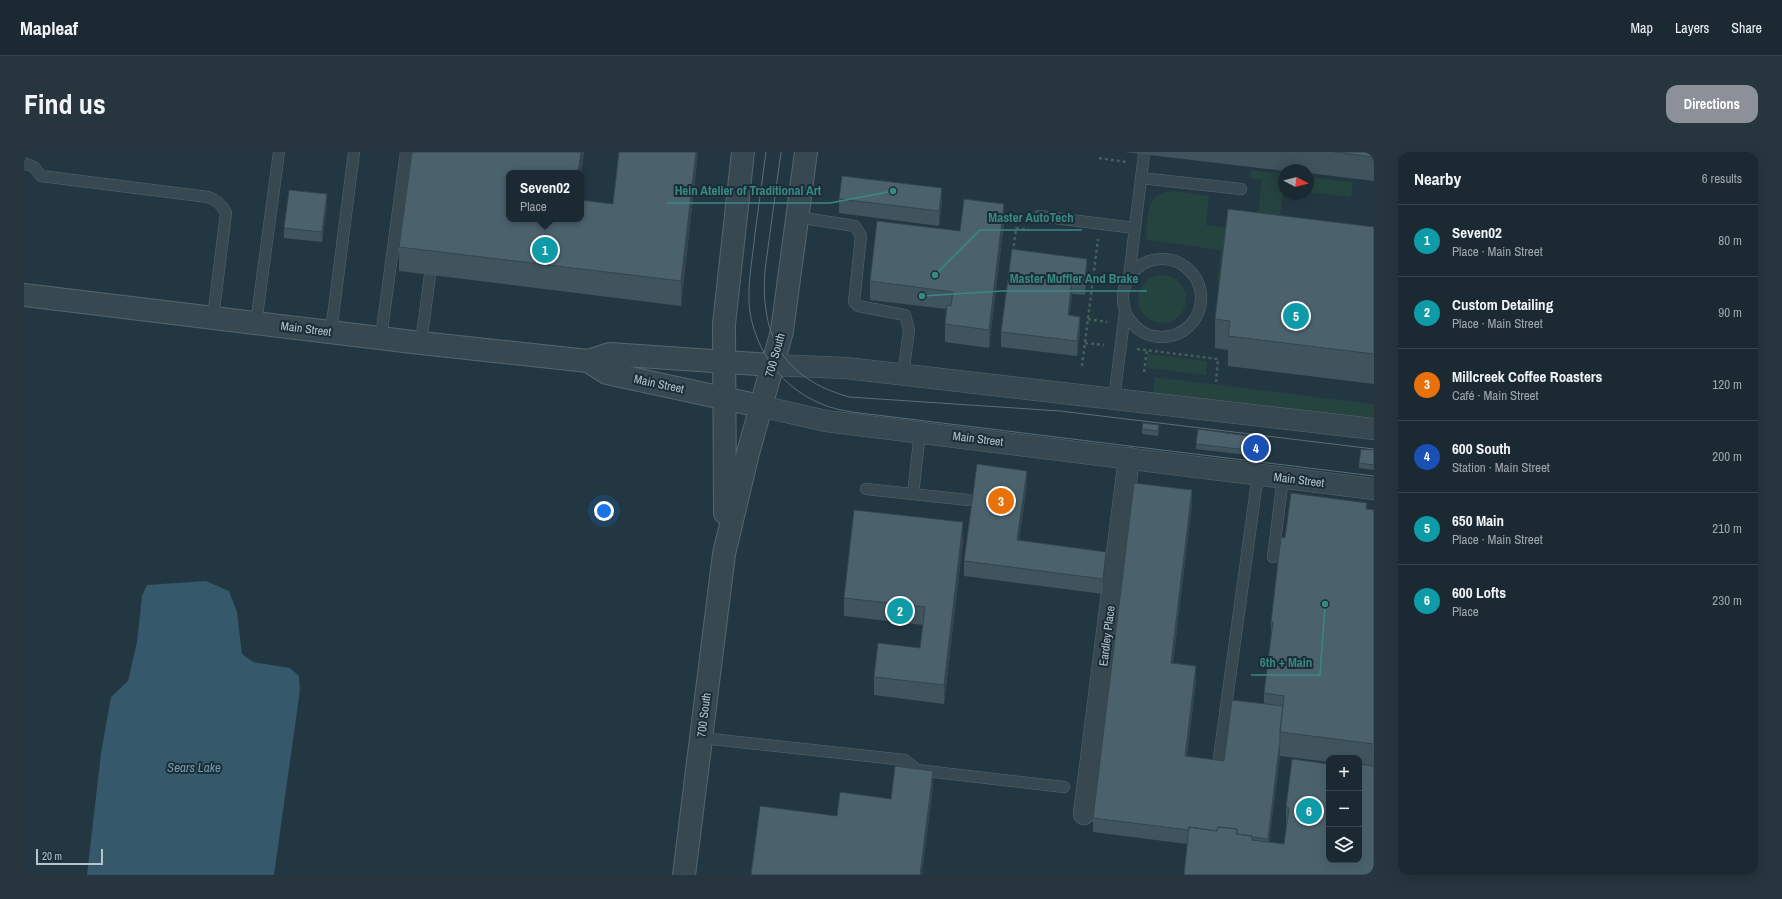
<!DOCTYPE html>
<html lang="en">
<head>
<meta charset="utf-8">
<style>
  :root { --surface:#1a2932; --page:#27353e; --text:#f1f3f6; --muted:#9fa6ac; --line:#38454d; --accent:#8c9099 }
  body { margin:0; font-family:"Archivo Narrow",sans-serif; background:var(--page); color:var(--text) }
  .controls { position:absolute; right:12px; bottom:12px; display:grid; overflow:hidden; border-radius:8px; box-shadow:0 4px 16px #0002 }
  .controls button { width:36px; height:36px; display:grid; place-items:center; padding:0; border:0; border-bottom:1px solid var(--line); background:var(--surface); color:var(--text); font:20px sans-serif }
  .compass { position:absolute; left:1254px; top:12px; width:36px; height:36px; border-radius:50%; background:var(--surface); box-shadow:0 4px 16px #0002; rotate:97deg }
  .scale { position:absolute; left:12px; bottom:10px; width:67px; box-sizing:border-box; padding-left:4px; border:2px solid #b4c3cc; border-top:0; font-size:11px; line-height:14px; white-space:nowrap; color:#b4c3cc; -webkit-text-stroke:3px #1c2d37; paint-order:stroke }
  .you { position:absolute; left:580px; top:359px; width:14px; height:14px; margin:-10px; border:3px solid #fff; border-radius:50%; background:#1a73e8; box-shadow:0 0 0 6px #1a73e833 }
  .badge { display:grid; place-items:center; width:26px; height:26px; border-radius:50%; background:var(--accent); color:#fff; font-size:13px; font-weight:700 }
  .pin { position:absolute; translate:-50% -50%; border:2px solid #fff; box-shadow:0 1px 4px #0006 }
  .popup { position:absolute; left:482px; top:18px; width:78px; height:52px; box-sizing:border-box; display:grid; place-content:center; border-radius:8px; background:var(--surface); filter:drop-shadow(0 1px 3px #0005); font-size:13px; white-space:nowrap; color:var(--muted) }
  .popup b { font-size:15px; color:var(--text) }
  .popup::after { content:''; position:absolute; left:50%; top:100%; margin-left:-8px; border:8px solid transparent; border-top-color:var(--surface) }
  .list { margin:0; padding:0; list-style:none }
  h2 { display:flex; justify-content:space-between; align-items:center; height:52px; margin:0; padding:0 16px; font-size:17px }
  h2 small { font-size:13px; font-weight:400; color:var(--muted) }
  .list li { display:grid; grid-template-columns:26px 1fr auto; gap:12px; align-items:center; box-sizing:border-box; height:72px; padding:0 16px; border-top:1px solid var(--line) }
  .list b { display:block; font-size:15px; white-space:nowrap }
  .list p { margin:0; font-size:13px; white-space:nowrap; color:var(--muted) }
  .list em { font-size:13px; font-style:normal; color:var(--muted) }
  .icon { flex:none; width:22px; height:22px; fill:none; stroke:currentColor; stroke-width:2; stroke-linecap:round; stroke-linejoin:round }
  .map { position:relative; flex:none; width:1350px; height:723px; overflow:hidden; border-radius:12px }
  header { display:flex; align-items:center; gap:24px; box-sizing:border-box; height:56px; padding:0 20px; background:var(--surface); border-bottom:1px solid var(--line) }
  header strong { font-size:19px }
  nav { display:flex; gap:22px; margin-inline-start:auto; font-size:14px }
  .intro { display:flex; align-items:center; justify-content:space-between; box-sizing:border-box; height:96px; padding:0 24px }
  h1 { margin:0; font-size:28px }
  .button { padding:10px 18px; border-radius:12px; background:var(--accent); color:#fff; font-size:14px; font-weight:700 }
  main { display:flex; gap:24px; padding:0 24px }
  aside { flex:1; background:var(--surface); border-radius:12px; box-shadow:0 4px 16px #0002 }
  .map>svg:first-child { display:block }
  .green { fill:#25433f }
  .water { fill:#35586a }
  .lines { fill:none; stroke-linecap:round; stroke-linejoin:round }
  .service-casing { stroke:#55666f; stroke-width:12 }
  .minor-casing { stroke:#55666f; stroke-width:22 }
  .tertiary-casing { stroke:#55666f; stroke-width:24 }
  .path { stroke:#435f5b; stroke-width:2.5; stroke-dasharray:3 3; stroke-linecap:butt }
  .service { stroke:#374851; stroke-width:11 }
  .minor { stroke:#374851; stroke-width:21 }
  .tertiary { stroke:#374851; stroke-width:22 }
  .tram { stroke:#596e79; stroke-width:1 }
  .wall { fill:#40545e; fill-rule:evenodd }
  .shaded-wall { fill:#34454c }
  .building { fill:#4b626d; stroke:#34454c }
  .labels { text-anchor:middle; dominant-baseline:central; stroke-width:4; stroke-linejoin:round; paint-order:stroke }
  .street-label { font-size:12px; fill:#b4c3cc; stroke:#1c2d37 }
  .water-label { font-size:13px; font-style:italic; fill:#719cb2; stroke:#1c2d37 }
  .leader { fill:none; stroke:#388986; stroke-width:1.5 }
  .callout-dot { fill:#388986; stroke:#1c2d37; stroke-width:1.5 }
  .callout-label { font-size:13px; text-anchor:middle; font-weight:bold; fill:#388986; stroke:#1c2d37; stroke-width:4; stroke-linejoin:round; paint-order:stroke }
</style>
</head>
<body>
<header>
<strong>Mapleaf</strong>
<nav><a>Map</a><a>Layers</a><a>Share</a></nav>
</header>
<div class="intro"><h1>Find us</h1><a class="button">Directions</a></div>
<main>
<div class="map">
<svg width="1350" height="723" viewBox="0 0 1350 723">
  <rect width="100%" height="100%" fill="#233742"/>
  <path class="green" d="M1227,18l33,4v15l-8,55 -21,-2 7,-62 -12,-2z
    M1284,25l45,5 -2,15 -43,-5z
    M1148,39l37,5 -3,29 31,4 -14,55 -6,-1 4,-33 -75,-10c2,-21 -2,-47 26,-49z
    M1114 147a24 24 0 1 1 48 0a24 24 0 1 1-48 0Z
    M1124,202l59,7 -1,14 -60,-7z
    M1131,225l219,27v17l-221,-27z"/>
  <path class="water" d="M182,429l23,10 8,21 5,42 11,8 37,6 9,8 1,14 -26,185h-187l14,-122 10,-56 17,-16 9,-39 5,-46 5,-11z"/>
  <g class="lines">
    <defs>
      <path id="service" d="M0,11l10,4 7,9 167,21c9,3 14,8 18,16l-13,105
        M1117,26l100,11
        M1015,64l96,12
        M773,65l58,9 6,10 -7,66 4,4 47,9 4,15 -6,45
        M1099 146a39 39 0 1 1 78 0a39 39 0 1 1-78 0Z
        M1105,125l15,-123
        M232,171l23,-171
        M307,180l23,-180
        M357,185l25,-185
        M397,191l9,-68
        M1090,247l11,-87
        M842,337l102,11
        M889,342l7,-62
        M1249,405l10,-79
        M678,586l203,22 12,10 147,17
        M1194,613l40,-291"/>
      <path id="minor" d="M748,213l74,3 528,61
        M736,254l66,15 548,68
        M1060,662l45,-356"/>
      <path id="tertiary" d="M0,143l397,48 167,18 22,-7 162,11
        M564,209l19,12 153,33
        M701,361l-1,-189 19,-172
        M660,723l40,-321 24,-101 34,-122 24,-179"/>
    </defs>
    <use href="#service" class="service-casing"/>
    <use href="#minor" class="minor-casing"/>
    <use href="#tertiary" class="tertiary-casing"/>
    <path class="path" d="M1075,6l27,4
      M989,100l3,-24 13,2
      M1064,167l19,3
      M1061,191l19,2
      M1113,197l81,10 -2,23
      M1058,214l16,-127
      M1120,220l3,-22"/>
    <use href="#service" class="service"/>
    <use href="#minor" class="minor"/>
    <use href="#tertiary" class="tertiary"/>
    <path class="tram" d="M742,0c-4,27 -7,54 -11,81 -2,23 -7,46 -6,70 3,41 28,80 66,98 12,6 24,9 37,11l522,64
      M757,0l-16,118c-5,66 18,108 84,127l211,14 314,38"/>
  </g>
  <path class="wall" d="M560,0l-3,22v-1l-72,46 104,-15 6,-52h79l-17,154 -282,-35v-24z
    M1100,0h250v29l-66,-8v-3h-24v1z
    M815,47l103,3 -3,24 -100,-13z
    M303,52l-5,38 -38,-4v-10z
    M980,70l-15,126 -44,-6v-18l1,-15 -76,-9v-19l90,-50z
    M1350,75v157l-146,-18v-16l-13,-2v-29z
    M988,97l75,24 -2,22 -13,-1 -3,22 11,15 -3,25 -76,-9v-15z
    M1118,277l17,1 -1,6 -16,-2z
    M1225,289l-2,14 -51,-6v-5z
    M1350,298v20l-15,-2v-5z
    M1003,333l-8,55 87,26 -3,28 -139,-18v-15z
    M1168,352l-19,159 23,17 -9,77 37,4 40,-58v-10l7,-52v-19l14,-84 82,-29 7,1v365l-187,-31 -94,-12v-14zM1256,604l49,6v-4h30v102l-30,-96 -43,43v25l-2,12 -15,-2z
    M939,389l-19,163 -70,-9v-18l46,-29 3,-23 -79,-9v-18z"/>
  <path class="shaded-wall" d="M557,0h3l-3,22v-1h-3z
    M672,0h2l-17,154v-25z
    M918,36v14l-3,24v-15z
    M303,42v10l-5,38v-10z
    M980,52v18l-15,126v-18z
    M1063,107v14l-2,22v-14z
    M1048,127v15l-4,36v-15z
    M1056,165v14l-3,25v-15z
    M1003,319v14l-10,69v-14z
    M1168,338v14l-21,173v-14z
    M939,370v19l-19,163v-19z
    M1082,400v14l-3,28v-15z
    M1172,514v14l-11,91v-15z
    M1256,589v15l-12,97v-14z
    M909,619v18l-11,86h-2z"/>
  <path class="building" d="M388,0h169l-3,21h-69v46h72v-19l32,4 6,-52h77l-15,129 -282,-34z
    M1310,0h40v5z
    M818,24l100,12 -3,23 -100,-12z
    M265,38l38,4 -5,38 -38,-4z
    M940,47l40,5 -15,126 -44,-6 2,-19 4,1 2,-14 -83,-11 7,-60 83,10z
    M1204,57l146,18v127l-146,-18 2,-15 -15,-2z
    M988,97l75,10 -2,22 -13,-2 -4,36 12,2 -3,24 -76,-9z
    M1119,271l16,2 -1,6 -16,-2z
    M1174,277l51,7 -2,14 -51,-6z
    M1337,297l13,1v15l-15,-2z
    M953,312l50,7 -10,69 89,12 -3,27 -139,-18z
    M1110,331l58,7 -21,173 25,3 -11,90 39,5 8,-61 51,6 -3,26v9l-12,98 -16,-2v-1l-15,-2v-5l-19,-2 -1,4 -28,-4v3l-96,-12z
    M1267,341l76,10 -1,6 8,1v234l-94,-12 4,-36 -20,-3 9,-71h-2l10,-85 4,1z
    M830,358l109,12 -19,163 -70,-8 4,-34 42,5 5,-41 -81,-9z
    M1268,607l37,5v96h30v-96l15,2v109h-190l5,-48 28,4 1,-4 19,2 -1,5 16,2v4l32,4 5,-36 -3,-1z
    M871,614l38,5 -13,104h-169l9,-69 77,10 3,-24 51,7z"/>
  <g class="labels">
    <g class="street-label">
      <text transform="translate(282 177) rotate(7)">Main Street</text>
      <text transform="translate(751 203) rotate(-74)">700 South</text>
      <text transform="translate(635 232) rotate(12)">Main Street</text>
      <text transform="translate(954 287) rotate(7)">Main Street</text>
      <text transform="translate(1275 328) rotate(7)">Main Street</text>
      <text transform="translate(1083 484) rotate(-83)">Eardley Place</text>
      <text transform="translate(680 563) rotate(-83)">700 South</text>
    </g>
    <g class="water-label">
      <text x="170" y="615">Sears Lake</text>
    </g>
  </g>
  <path class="leader" d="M869 39L806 51H643M911 123L956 78H1058M898 144L978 139H1123M1301 452L1296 523H1227"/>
  <g class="callout-dot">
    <circle cx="869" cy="39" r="4"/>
    <circle cx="911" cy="123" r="4"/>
    <circle cx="898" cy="144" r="4"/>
    <circle cx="1301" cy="452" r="4"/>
  </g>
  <g class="callout-label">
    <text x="724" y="43">Hein Atelier of Traditional Art</text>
    <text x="1007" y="70">Master AutoTech</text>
    <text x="1050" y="131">Master Muffler And Brake</text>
    <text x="1262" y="515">6th + Main</text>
  </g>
</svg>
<div class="controls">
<button>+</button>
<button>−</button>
<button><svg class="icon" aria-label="layers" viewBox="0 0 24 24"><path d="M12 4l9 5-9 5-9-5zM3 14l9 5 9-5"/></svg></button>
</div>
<svg class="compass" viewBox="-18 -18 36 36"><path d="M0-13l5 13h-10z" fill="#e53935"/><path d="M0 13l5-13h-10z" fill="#9fa6ac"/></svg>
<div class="scale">20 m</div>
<div class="you"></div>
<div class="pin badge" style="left:521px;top:98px;background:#0f9aa8">1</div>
<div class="popup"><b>Seven02</b>Place</div>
<div class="pin badge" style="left:876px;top:459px;background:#0f9aa8">2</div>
<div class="pin badge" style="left:977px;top:349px;background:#e8710a">3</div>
<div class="pin badge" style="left:1232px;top:296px;background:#1a4fb4">4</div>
<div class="pin badge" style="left:1272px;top:164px;background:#0f9aa8">5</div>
<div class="pin badge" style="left:1285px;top:659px;background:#0f9aa8">6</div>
</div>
<aside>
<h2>Nearby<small>6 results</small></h2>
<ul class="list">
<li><span class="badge" style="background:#0f9aa8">1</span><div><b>Seven02</b><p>Place · Main Street</p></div><em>80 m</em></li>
<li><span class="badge" style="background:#0f9aa8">2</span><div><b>Custom Detailing</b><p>Place · Main Street</p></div><em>90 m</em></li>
<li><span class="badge" style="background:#e8710a">3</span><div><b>Millcreek Coffee Roasters</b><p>Café · Main Street</p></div><em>120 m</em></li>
<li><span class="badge" style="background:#1a4fb4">4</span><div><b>600 South</b><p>Station · Main Street</p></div><em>200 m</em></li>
<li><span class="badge" style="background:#0f9aa8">5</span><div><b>650 Main</b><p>Place · Main Street</p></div><em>210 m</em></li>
<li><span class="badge" style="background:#0f9aa8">6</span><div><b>600 Lofts</b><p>Place</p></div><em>230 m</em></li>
</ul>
</aside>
</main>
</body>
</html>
